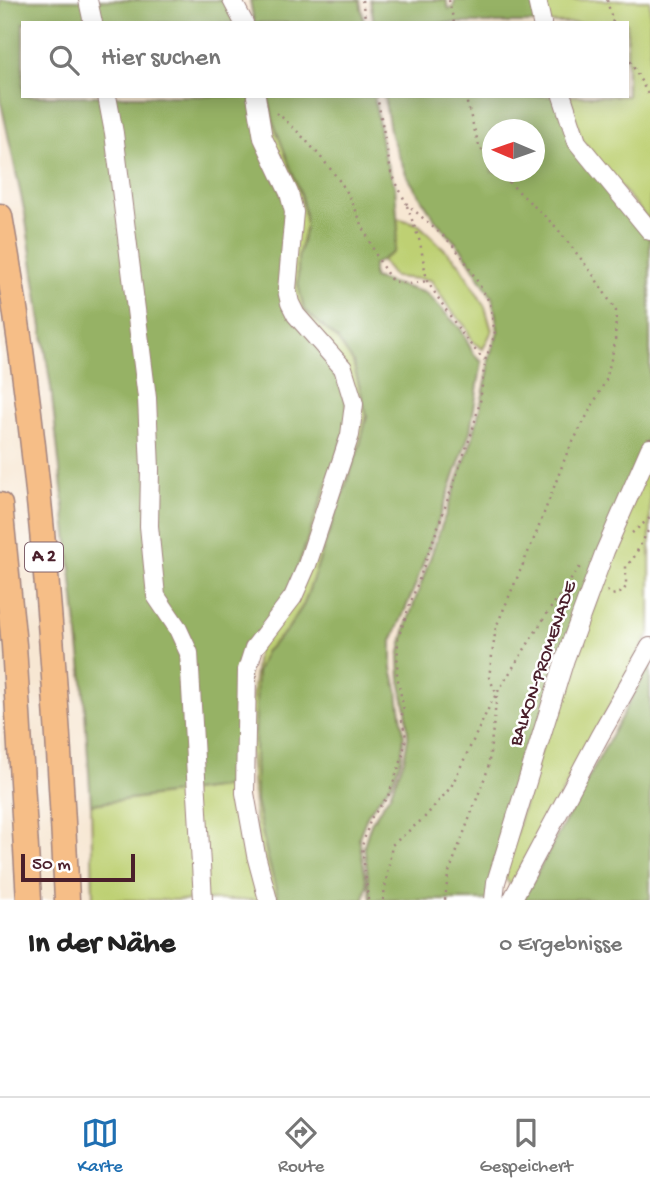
<!DOCTYPE html>
<html lang="de">
<head>
<meta charset="utf-8">
<style>
  :root { --surface:#fff; --page:#f2f2f2; --text:#222; --muted:#767676; --line:#e0e0e0; --accent:#1f6fb2 }
  body { margin:0; font-family:"Gochi Hand",sans-serif; background:var(--page); color:var(--text) }
  .compass { position:absolute; left:482px; top:119px; width:63px; height:63px; border-radius:50%; background:var(--surface); box-shadow:0 4px 18px #0003; rotate:272deg }
  .scale { position:absolute; left:21px; bottom:18px; width:114px; box-sizing:border-box; padding-left:7px; border:4px solid #4a1f2b; border-top:0; font-size:19px; line-height:24px; white-space:nowrap; color:#4a1f2b; -webkit-text-stroke:5px #fff; paint-order:stroke }
  .list { margin:0; padding:0; list-style:none }
  h2 { display:flex; justify-content:space-between; align-items:center; height:91px; margin:0; padding:0 28px; font-size:30px }
  h2 small { font-size:23px; font-weight:400; color:var(--muted) }
  .icon { flex:none; width:38px; height:38px; fill:none; stroke:currentColor; stroke-width:2; stroke-linecap:round; stroke-linejoin:round }
  .map { position:relative; flex:none; width:650px; height:900px; overflow:hidden }
  .search { position:absolute; background:var(--surface); box-shadow:0 4px 18px #0003; left:21px; right:21px; top:21px; height:77px; display:flex; align-items:center; gap:18px; box-sizing:border-box; padding:0 24px; border-radius:0px; color:var(--muted); font-size:26px }
  .sheet { height:196px; background:var(--surface) }
  nav { display:flex; justify-content:space-around; align-items:center; box-sizing:border-box; height:98px; border-top:2px solid var(--line); background:var(--surface); font-size:19px; color:var(--muted) }
  nav a { display:grid; justify-items:center; gap:4px }
  nav .on { color:var(--accent) }
  .map>svg:first-child { display:block }
  .green { fill:#bed073; stroke:#84784f; stroke-width:2 }
  .forest { fill:#96b265; stroke:#706848; stroke-width:2; fill-rule:evenodd }
  .lines { fill:none; stroke-linecap:round; stroke-linejoin:round }
  .minor-casing { stroke:#a0837f; stroke-width:20 }
  .highway-casing { stroke:#a0837f; stroke-width:27 }
  .path { stroke:#a0837f; stroke-width:2.5; stroke-dasharray:2 5; stroke-linecap:butt }
  .minor { stroke:#fff; stroke-width:18 }
  .highway { stroke:#f6be87; stroke-width:24 }
  .labels { text-anchor:middle; dominant-baseline:central; stroke-width:5; stroke-linejoin:round; paint-order:stroke }
  .shield { fill:#fff; stroke:#80626b; stroke-width:2 }
  .shield-label { font-size:18px; font-weight:bold; fill:#4a1f2b }
  .street-label { font-size:19px; fill:#4a1f2b; stroke:#fff }
</style>
</head>
<body>
<div class="map">
<svg width="650" height="900" viewBox="0 0 650 900">
  <rect width="100%" height="100%" fill="#fff"/>
  <filter id="ink" filterUnits="userSpaceOnUse"><feTurbulence type="fractalNoise" baseFrequency=".0143" numOctaves="2"/><feDisplacementMap in="SourceGraphic" scale="14" xChannelSelector="R" yChannelSelector="G"/><feConvolveMatrix kernelMatrix="1 2 1 2 8 2 1 2 1" color-interpolation-filters="sRGB"/></filter>
  <filter id="wash" filterUnits="userSpaceOnUse"><feTurbulence type="fractalNoise" baseFrequency=".00686" numOctaves="4" result="noise"/><feDisplacementMap in="SourceGraphic" scale="28" xChannelSelector="R" yChannelSelector="G"/><feGaussianBlur stdDeviation="1.57" result="paint"/><feColorMatrix in="noise" values="0 0 0 0 0 0 0 0 0 0 0 0 0 0 0 0 0 1.4 0 .05"/><feComposite in="paint" operator="in"/></filter>
  <g filter="url(#wash)">
    <rect width="100%" height="100%" fill="#f7e7d3"/>
    <path class="green" d="M541,0h109v222l-68,-81 -15,-45h60v-73h-81z
      M259,96h9l2,13 31,86 4,20v15l-7,28 39,81 16,23 14,54 -7,29 -56,159 -17,26 -22,22 -9,150 11,53 12,45h-6l-16,-59 -9,-110 49,-422 -28,-170z
      M397,218l21,6 41,39 26,44 7,24 -9,18 -10,-7 -8,-16 -16,-18 -18,-28 -37,-3 -13,-17 13,-8 4,-23z
      M650,454v179l-139,253 -8,-11 39,-130z
      M238,785l25,115h-170l-2,-96z"/>
    <path class="forest" d="M0,0h226l14,23h-217v73h227l37,112 -4,78 56,85 11,48 -61,172 -39,55 -12,139 -147,19 -8,-123 -32,-293 -26,-174 -25,-116z
      M250,0h110l4,23h-110z
      M370,0h76l3,9 4,-1 2,-8h78l4,23h-163z
      M268,96h106l10,60 11,30 3,43 -4,23 -21,13v13l53,15 35,36 12,24 9,9 -12,70 -54,152 -24,57v27l6,25 6,42 -3,25 -9,22 -24,32 -9,23 8,49 -3,14h-85l-12,-45 -11,-54 -1,-58 2,-71 8,-20 22,-22 17,-26 56,-159 7,-29 -14,-54 -16,-23 -33,-29 -6,-26v-26l7,-28v-15l-4,-20 -27,-71z
      M384,96h173l19,52 74,88v197l-25,58 -136,409h-118l-7,-55 7,-22 19,-29 14,-34 4,-23 -2,-27 -6,-30 -1,-24 8,-33 66,-186 15,-64 1,-15 9,-27 -5,-32 -30,-48 -27,-30 -29,-45 -16,-40zM492,130h42v42h-42z
      M650,664v236l-127,-1z"/>
  </g>
  <g filter="url(#ink)">
    <g class="lines">
      <defs>
        <path id="minor" d="M88,0l5,23
          M232,0l12,23
          M537,0l5,23
          M107,96l7,37 33,265 3,71 -1,57 7,70 21,31 12,26 14,247
          M256,96l7,42 26,55 5,19 -7,78 3,13 6,12 47,53 11,36 -4,31 -43,130 -14,32 -39,51 -7,22 -2,123 11,62 12,45
          M562,96l15,46 73,89
          M494,900l2,-18 69,-223 40,-108 45,-103
          M512,900l87,-163 51,-90"/>
        <path id="highway" d="M0,216c40,226 56,455 67,684
          M0,505l14,140 15,255"/>
      </defs>
      <use href="#minor" class="minor-casing"/>
      <use href="#highway" class="highway-casing"/>
      <path class="path" d="M362,0l4,23
        M449,0l5,23
        M607,0l6,23
        M627,55l23,43
        M465,96l14,50 13,19
        M276,113c19,12 61,61 72,81 15,29 24,60 44,87l18,3 17,-3
        M407,206l13,36 7,39 37,56 20,23
        M632,533l18,-15
        M607,591l5,4 11,-3 3,-6v-20l7,-7 17,-32
        M368,900l-6,-54 9,-28 17,-22 14,-37 4,-22 -5,-21 3,-5 -7,-36 1,-37 74,-206 8,-30 5,-41 10,-27 -5,-31 -26,-44 -13,-16 -45,-40 -15,-31 -14,-76
        M383,900l9,-55 32,-27 27,-31 41,-86 56,-89 34,-48
        M445,900l3,-25 40,-106 9,-74 -8,-18 7,-50 40,-93 31,-81 39,-73 9,-37 1,-32 -24,-38 -36,-46 -58,-55"/>
      <use href="#minor" class="minor"/>
      <use href="#highway" class="highway"/>
    </g>
  </g>
  <g class="labels">
    <rect class="shield" x="25" y="542.5" width="38" height="29" rx="5"/>
    <g class="shield-label">
      <text x="44" y="557">A 2</text>
    </g>
    <g class="street-label">
      <text transform="translate(544 664) rotate(-71)">BALKON-PROMENADE</text>
    </g>
  </g>
</svg>
<svg class="compass" viewBox="-18 -18 36 36"><path d="M0-13l5 13h-10z" fill="#e53935"/><path d="M0 13l5-13h-10z" fill="#767676"/></svg>
<div class="scale">50 m</div>
<div class="search"><svg class="icon" aria-label="search" viewBox="0 0 24 24"><circle cx="10" cy="10" r="6"/><path d="M15 15l6 6"/></svg>Hier suchen</div>
</div>
<section class="sheet">
<h2>In der Nähe<small>0 Ergebnisse</small></h2>
<ul class="list">
</ul>
</section>
<nav>
<a class="on"><svg class="icon" aria-label="map" viewBox="0 0 24 24"><path d="M3 6l6-2 6 2 6-2v14l-6 2-6-2-6 2zM9 4v14M15 6v14"/></svg>Karte</a>
<a><svg class="icon" aria-label="directions" viewBox="0 0 24 24"><path d="M12 3l9 9-9 9-9-9zM9 14v-3h6M13 9l2 2-2 2"/></svg>Route</a>
<a><svg class="icon" aria-label="saved" viewBox="0 0 24 24"><path d="M7 4h10v16l-5-4-5 4z"/></svg>Gespeichert</a>
</nav>
</body>
</html>
